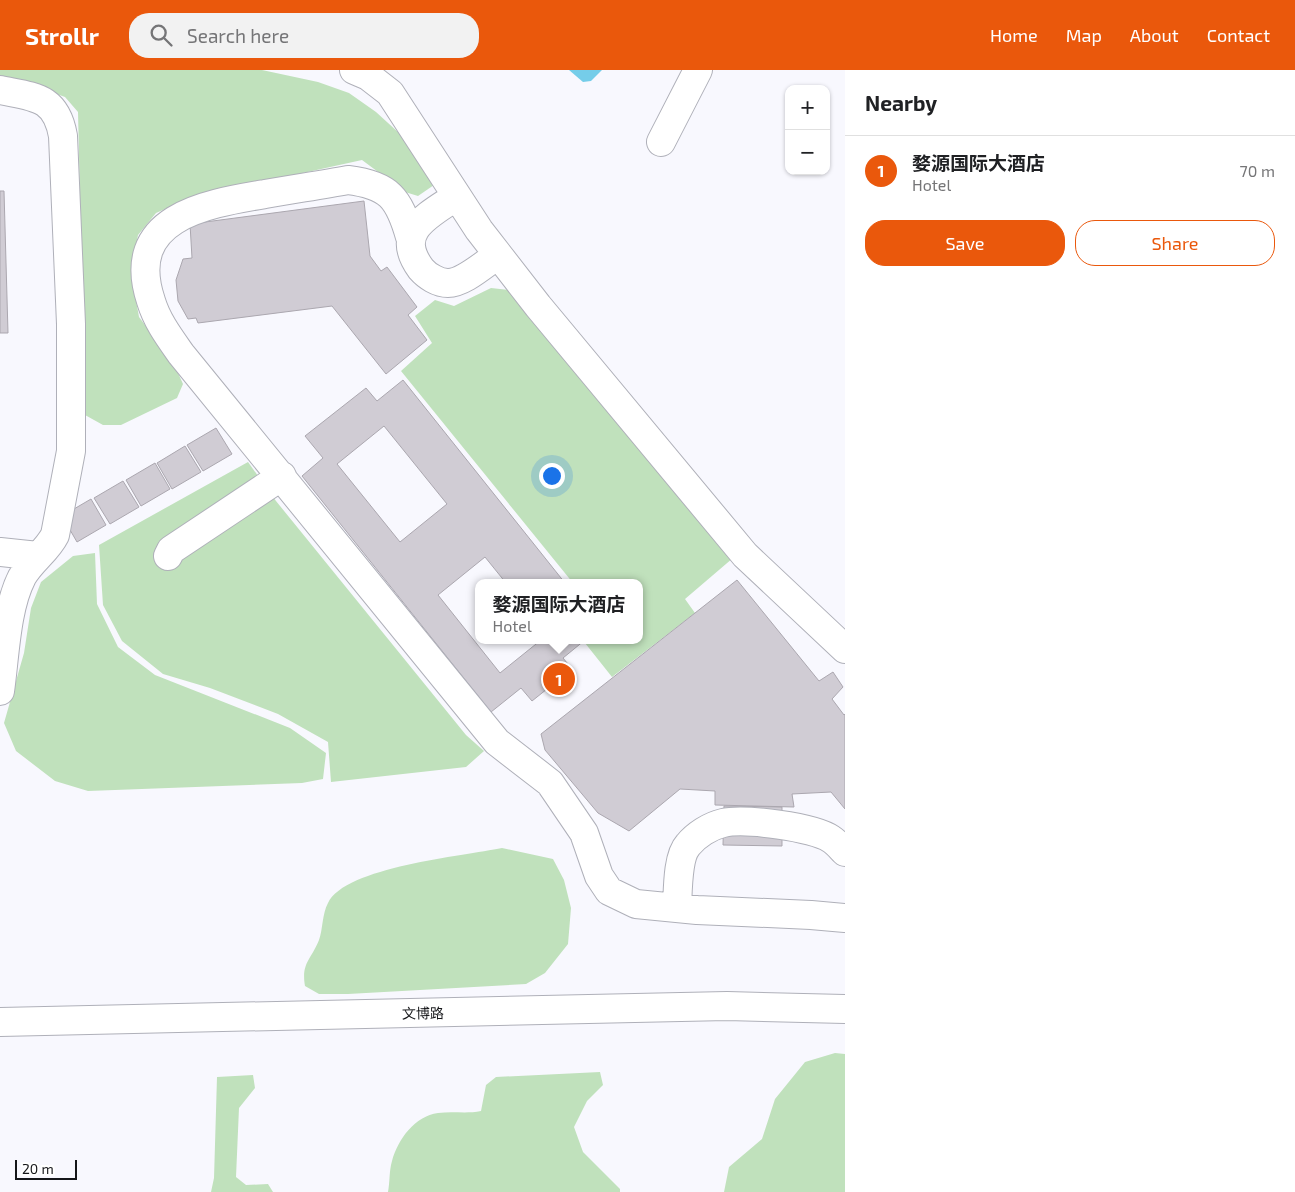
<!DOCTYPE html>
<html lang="en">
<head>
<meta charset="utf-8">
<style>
  :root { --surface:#fff; --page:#f2f2f2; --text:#202124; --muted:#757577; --line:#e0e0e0; --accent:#ea580c }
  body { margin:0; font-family:"Exo 2","Noto Sans SC",sans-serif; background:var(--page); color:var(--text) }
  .controls { position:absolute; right:15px; top:15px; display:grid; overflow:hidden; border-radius:10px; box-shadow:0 1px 4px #0004 }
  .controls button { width:45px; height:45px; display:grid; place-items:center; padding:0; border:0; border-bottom:1px solid var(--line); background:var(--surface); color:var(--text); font:25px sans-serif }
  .scale { position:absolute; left:15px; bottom:12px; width:62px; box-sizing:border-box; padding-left:5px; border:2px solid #151619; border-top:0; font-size:14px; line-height:18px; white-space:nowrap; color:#151619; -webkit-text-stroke:4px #fff; paint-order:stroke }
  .you { position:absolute; left:551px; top:405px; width:18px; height:18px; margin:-12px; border:4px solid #fff; border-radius:50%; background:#1a73e8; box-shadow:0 0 0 8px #1a73e833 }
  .badge { display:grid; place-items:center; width:32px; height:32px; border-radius:50%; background:var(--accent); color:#fff; font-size:16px; font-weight:700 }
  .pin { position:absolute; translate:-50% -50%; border:2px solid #fff; box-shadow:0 1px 5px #0006 }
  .popup { position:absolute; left:475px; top:509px; width:168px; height:65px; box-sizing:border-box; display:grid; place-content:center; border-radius:10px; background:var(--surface); filter:drop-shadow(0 1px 4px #0005); font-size:16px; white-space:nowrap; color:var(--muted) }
  .popup b { font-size:19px; color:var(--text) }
  .popup::after { content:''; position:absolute; left:50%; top:100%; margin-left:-10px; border:10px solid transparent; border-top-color:var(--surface) }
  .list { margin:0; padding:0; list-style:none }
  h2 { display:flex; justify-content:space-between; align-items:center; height:65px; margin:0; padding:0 20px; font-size:21px }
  h2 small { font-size:16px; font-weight:400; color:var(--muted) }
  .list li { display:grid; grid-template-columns:32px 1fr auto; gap:15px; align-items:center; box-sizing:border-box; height:70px; padding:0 20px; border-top:1px solid var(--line) }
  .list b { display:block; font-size:19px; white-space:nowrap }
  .list p { margin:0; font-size:16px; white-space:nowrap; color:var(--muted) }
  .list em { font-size:16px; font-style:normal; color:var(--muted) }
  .actions { display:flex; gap:10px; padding:15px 20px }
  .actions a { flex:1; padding:11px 0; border:1px solid var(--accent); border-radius:20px; text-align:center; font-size:18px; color:var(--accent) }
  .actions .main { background:var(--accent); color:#fff }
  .icon { flex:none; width:28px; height:28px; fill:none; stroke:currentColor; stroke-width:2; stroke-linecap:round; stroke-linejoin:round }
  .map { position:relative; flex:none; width:845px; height:1122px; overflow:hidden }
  header { display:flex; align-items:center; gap:30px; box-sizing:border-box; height:70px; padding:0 25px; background:var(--accent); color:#fff }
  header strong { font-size:24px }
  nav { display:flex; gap:28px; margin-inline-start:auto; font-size:18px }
  .search { width:350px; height:45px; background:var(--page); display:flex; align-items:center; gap:12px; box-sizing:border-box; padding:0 18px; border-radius:20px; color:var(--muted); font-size:19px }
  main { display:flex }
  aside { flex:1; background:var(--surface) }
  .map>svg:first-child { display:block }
  .green { fill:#c0e1bc }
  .water { fill:#75cde9 }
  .building { fill:#d0ccd4; stroke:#aba7af; fill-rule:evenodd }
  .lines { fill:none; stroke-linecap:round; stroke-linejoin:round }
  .minor-casing { stroke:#afb0b9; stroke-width:30 }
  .major-casing { stroke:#afb0b9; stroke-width:30 }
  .minor { stroke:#fff; stroke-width:28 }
  .major { stroke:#fff; stroke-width:28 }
  .labels { text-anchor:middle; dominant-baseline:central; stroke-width:4; stroke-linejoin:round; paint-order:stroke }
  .street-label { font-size:14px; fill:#151619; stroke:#fff }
</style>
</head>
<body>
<header>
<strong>Strollr</strong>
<div class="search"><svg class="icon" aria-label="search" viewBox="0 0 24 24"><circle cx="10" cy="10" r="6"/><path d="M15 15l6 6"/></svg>Search here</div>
<nav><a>Home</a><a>Map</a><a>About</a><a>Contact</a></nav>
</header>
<main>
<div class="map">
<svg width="845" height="1122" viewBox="0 0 845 1122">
  <rect width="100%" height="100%" fill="#f8f8fe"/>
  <path class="green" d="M0,0h262l56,12 31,11 27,19 23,21 35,52 -16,11 -13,-4 -43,-32 -172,38 -34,15 -18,22 -7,38 8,44 34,45 10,22 -6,14 -56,27h-18l-18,-10 -7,-303 -13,-15 -25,-9 -40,-10z
    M491,218l18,2 224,268 -48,41 10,14 -83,64 -27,-34 2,-3h52v-57h-66l-172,-212 31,-28 -17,-27 20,-16 19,6z
    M248,392l28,39 190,234 18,16 -18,16 -135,15 -3,-40 -50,-28 -68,-26 -47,-14 -41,-33 -19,-36 -4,-60z
    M95,483l2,51 21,43 37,28 135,53 36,25 -3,26 -21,4 -214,8 -33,-10 -39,-30 -12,-28 20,-70 7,-45 10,-26 32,-26z
    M502,778l51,11 11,21 7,28 -3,36 -23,29 -19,11 -178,10h-29l-14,-8c-4,-23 6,-26 14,-46 4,-11 3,-26 9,-37 17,-36 135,-47 174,-55z
    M835,983l10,1v138h-121l5,-25 33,-28 13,-40 30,-37z
    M600,1002l3,13 -16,16 -13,26 9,25 37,37v3h-232c2,-10 1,-21 4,-31 6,-22 23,-45 46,-48 15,-2 29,1 43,-2l5,-26 10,-8z
    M253,1005l2,13 -16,20 -3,69 10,8 22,-1 5,8h-62l3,-14 3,-101z"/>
  <path class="water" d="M569,0h33l-11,11 -8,1z"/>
  <path class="building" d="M0,121h4l4,142h-8z
    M364,131l6,55 11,15 6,-4 30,40 -9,8 19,25 -41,34 -54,-68 -134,17 -2,-5 -8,1 -10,-18 -2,-21 7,-21 9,-1 -2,-34z
    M403,310l162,203h-59l-21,-26 -47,38 62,78 41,-33h44l-22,18 9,11 -40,32 -11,-13 -30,24 -189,-236 21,-18 -18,-22 61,-48 11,13zM384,356l63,78 -47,38 -63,-78z
    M216,358l16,26 -29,17 -16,-26z
    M185,376l16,26 -29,17 -15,-26z
    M155,393l15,26 -29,17 -15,-26z
    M123,411l16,26 -29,17 -16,-26z
    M91,429l15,26 -29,17 -15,-26z
    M737,510l82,101 14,-9 10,15 -11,12 12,16 1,-1v95l-14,-17 -39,2 2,13 -79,-2v-14l-35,-2 -51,42 -31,-18 -53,-63 -4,-16z
    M724,736l58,1v39l-59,-1z"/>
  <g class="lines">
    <defs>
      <path id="minor" d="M354,0l14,6 22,17 89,137 59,76 207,249 100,94
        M0,20c34,7 56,6 63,46l8,188v127l-16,84c-8,16 -24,26 -33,42 -16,31 -17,79 -22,114
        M661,72l37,-72
        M457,126c-28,19 -64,35 -36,73 6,7 17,14 27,14 16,0 37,-20 50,-28
        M410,167c-11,-39 -21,-52 -62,-57 -27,5 -55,9 -83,14 -59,10 -142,23 -114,107 6,20 18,36 30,53l316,388 53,41 34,50 15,43 10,15 27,13 61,6 114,5 34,3
        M0,482l38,4
        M168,486l3,-6 111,-74
        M677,838c1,-16 0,-51 11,-63 8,-10 22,-19 35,-22 21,-5 91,4 108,16 5,3 10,9 14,13"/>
      <path id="major" d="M0,952l727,-16 118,3"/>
    </defs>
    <use href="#minor" class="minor-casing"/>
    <use href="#major" class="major-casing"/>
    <use href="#minor" class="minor"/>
    <use href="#major" class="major"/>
  </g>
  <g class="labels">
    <g class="street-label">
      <text transform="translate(423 943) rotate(-1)">文博路</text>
    </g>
  </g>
</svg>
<div class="controls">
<button>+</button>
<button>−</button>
</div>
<div class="scale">20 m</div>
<div class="you"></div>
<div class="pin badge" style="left:559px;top:609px">1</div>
<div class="popup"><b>婺源国际大酒店</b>Hotel</div>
</div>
<aside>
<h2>Nearby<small></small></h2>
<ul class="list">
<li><span class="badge">1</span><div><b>婺源国际大酒店</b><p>Hotel</p></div><em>70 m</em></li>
</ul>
<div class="actions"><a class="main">Save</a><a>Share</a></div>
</aside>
</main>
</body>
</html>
